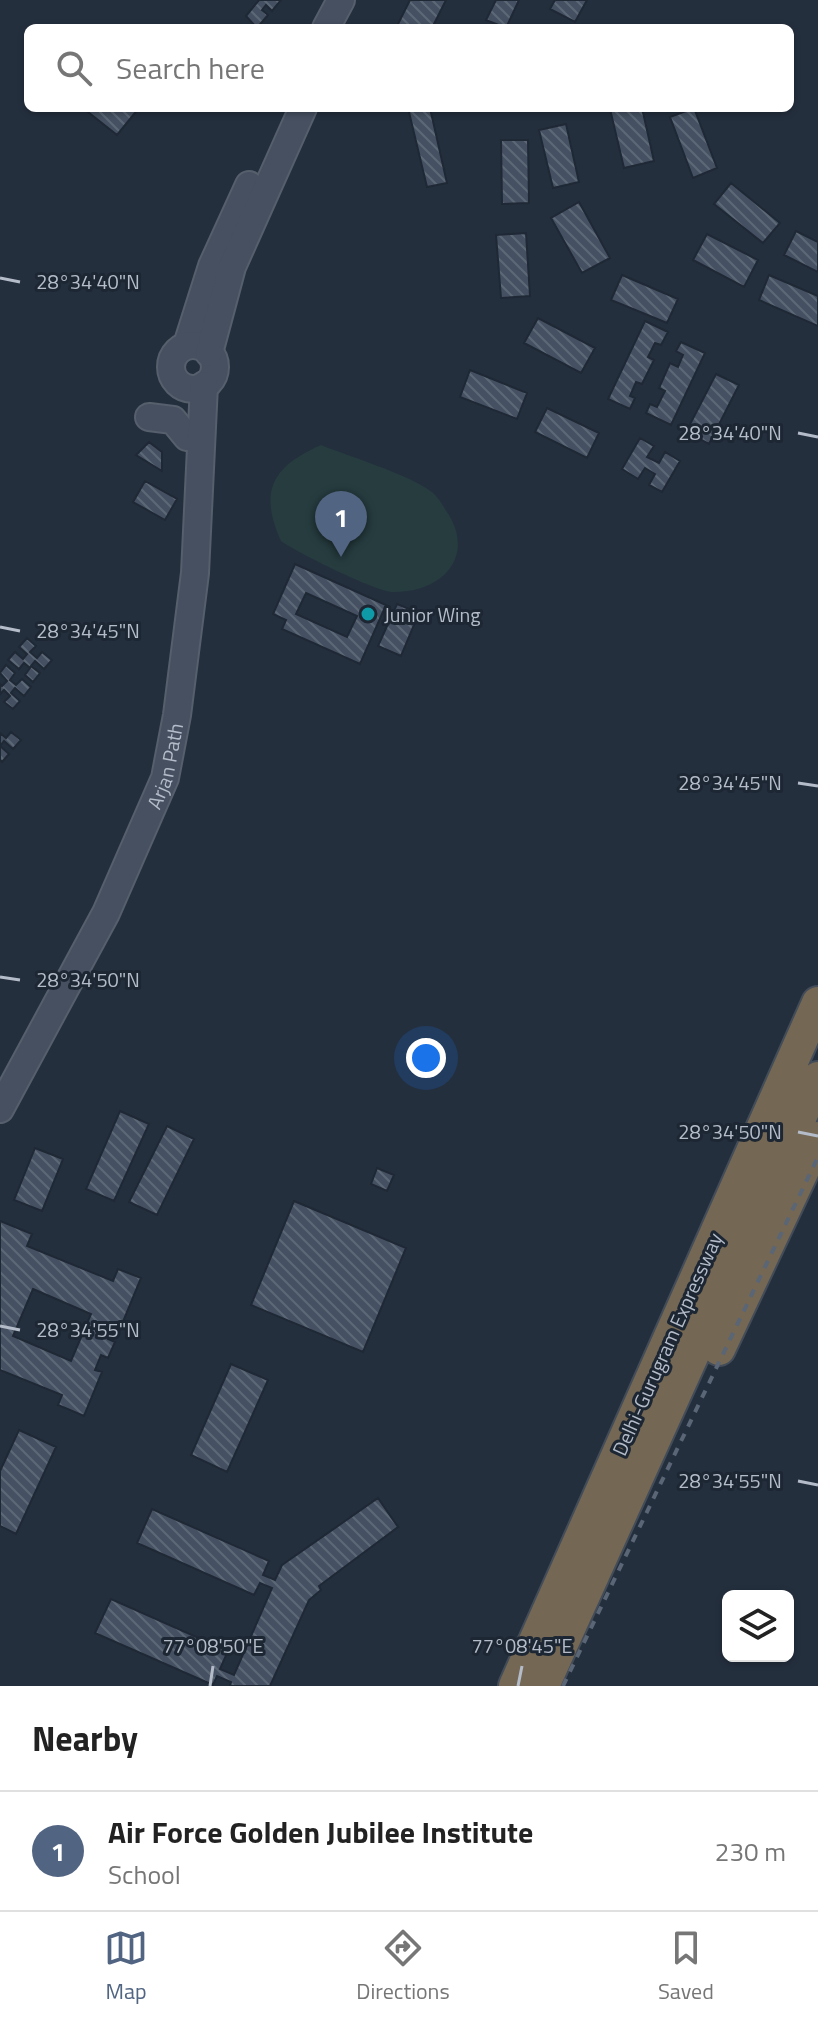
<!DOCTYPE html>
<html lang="en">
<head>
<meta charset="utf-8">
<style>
  :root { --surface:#fff; --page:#f2f2f2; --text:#222; --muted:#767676; --line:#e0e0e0; --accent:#516482 }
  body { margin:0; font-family:"Titillium Web",sans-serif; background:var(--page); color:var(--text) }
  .controls { position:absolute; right:24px; bottom:24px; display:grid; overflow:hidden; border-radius:12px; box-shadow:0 2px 6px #0004 }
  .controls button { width:72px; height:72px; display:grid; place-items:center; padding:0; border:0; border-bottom:2px solid var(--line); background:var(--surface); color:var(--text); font:40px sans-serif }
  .you { position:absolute; left:426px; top:1058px; width:28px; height:28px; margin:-20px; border:6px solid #fff; border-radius:50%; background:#1a73e8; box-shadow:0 0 0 12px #1a73e833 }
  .badge { display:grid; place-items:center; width:52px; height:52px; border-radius:50%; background:var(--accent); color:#fff; font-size:26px; font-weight:700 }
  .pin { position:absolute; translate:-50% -66px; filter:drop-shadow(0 2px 4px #0008) }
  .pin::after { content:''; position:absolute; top:42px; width:28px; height:24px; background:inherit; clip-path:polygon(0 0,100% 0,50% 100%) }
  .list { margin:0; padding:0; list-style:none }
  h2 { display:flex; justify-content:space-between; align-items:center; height:104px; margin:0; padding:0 32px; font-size:34px }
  h2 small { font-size:26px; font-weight:400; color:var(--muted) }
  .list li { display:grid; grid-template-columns:52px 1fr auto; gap:24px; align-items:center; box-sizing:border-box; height:120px; padding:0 32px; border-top:2px solid var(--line) }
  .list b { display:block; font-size:30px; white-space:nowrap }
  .list p { margin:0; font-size:26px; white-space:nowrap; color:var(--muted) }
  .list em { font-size:26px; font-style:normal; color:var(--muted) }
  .icon { flex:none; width:44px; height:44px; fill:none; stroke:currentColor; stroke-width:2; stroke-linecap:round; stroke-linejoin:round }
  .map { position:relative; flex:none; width:818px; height:1686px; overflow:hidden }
  .search { position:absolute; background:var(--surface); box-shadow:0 2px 6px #0004; left:24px; right:24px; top:24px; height:88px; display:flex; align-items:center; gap:20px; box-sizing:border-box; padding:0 28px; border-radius:12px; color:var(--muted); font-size:30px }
  .sheet { height:224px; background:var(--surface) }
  nav { display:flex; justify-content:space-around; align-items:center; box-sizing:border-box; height:112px; border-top:2px solid var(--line); background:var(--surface); font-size:22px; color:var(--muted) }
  nav a { display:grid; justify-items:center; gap:4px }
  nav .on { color:var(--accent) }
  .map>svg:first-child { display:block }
  .green { fill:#263c3f }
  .building { fill:url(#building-back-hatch); stroke:#1f2835; stroke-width:2; fill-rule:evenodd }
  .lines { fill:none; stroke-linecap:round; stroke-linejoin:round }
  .secondary-casing { stroke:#565f6c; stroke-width:30 }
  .motorway-casing { stroke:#434c59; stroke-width:36 }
  .secondary { stroke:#465061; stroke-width:26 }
  .motorway { stroke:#746855; stroke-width:32 }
  .rail { stroke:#5a6575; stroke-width:4; stroke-dasharray:8 8; stroke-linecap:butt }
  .ticks { fill:none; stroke:#b4bcc9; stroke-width:3 }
  .culture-dot { fill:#0f9aa8; stroke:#1d2633; stroke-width:3 }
  .labels { text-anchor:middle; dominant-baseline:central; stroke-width:6; stroke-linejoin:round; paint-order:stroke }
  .poi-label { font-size:20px; fill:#b4bcc9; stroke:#1d2633; text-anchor:start }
  .street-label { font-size:20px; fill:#b4bcc9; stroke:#1d2633 }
  .ticks-label { font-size:20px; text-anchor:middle; fill:#b4bcc9; stroke:#1d2633; stroke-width:6; stroke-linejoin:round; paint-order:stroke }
</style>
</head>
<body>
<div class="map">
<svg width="818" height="1686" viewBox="0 0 818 1686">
  <defs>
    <pattern id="building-back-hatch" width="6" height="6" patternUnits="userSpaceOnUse" patternTransform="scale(2)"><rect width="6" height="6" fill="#455162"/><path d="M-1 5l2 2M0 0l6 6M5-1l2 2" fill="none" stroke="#5d6877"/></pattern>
  </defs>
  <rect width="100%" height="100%" fill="#242f3e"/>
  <path class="green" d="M321,445c27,11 86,29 108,45 7,4 12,12 16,19 33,46 -2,84 -52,83 -17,0 -97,-40 -112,-51 -22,-49 -10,-74 40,-96z"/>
  <path class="building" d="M259,0h22l-9,11 -6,-6 -4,5 6,5 -11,13 -11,-12z
    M410,0h36l-14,28h-36z
    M496,0h23l-13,28 -20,-8z
    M555,0h32l-12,22 -25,-13z
    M83,108h56l-22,27z
    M408,108h22l17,75 -20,4z
    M642,108l12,53 -30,7 -14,-59z
    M694,108l23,60 -24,10 -23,-61z
    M566,124l13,58 -26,6 -14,-58z
    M501,140h27l1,63 -27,1z
    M731,183l49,40 -17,20 -49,-39z
    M579,202l31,56 -28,15 -31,-55z
    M796,231l22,11v30l-34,-17z
    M526,233l4,63 -29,2 -5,-63z
    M707,234l51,26 -14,27 -51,-27z
    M622,275l56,24 -11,24 -56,-23z
    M769,275l49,21v30l-59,-26z
    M538,318l57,30 -14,25 -57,-30z
    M645,321l23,11 -7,13 -6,-2 -7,14 6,3 -12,24 -6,-2 -6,14 5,2 -5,11 -22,-10z
    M681,342l24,11 -34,72 -25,-12 4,-9 7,3 8,-16 -6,-3 11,-25 8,4 5,-12 -7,-4z
    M470,370l57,23 -10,26 -57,-22z
    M716,374l23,11 -30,59 -23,-12z
    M547,408l52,25 -12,25 -52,-26z
    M640,438l14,8 -7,11 12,6 6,-11 15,9 -18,31 -13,-7 6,-11 -10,-6 -7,11 -16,-10z
    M149,442l13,10v19l-26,-16z
    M145,481l32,18 -12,21 -32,-18z
    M295,564l91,41 -26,59 -78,-35 4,-9 -13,-6zM306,593l51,23 -10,21 -51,-23z
    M397,604l22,9 -18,43 -23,-10z
    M27,638l9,8 -6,6 7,6 5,-6 10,8 -8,9 -9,-8 -4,5 9,7 -7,9 -8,-7 5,-7 -6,-5 -5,6 -11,-9 7,-8 8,7 4,-5 -8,-7z
    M6,665l9,8 -5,7 6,5 6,-6 9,8 -7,9 -9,-8 -4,5 9,8 -7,8 -9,-7 6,-6 -6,-6 -4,4v-10l2,2 5,-5 -7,-8z
    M11,732l10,8 -8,9 -9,-8 -4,5 9,8 -7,8 -2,-2v-27l6,5z
    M120,1111l29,13 -35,77 -28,-12z
    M167,1126l27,13 -37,76 -28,-13z
    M35,1148l28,11 -21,52 -28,-11z
    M377,1168l17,7 -7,16 -16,-7z
    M294,1201l112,47 -43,104 -112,-47z
    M0,1221l32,13 -5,12 86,35 5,-12 23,9 -21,51 -7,-3 -5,13 7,3 -7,16 -7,-3 -6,15 7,2 -18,44 -26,-11 4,-10 -62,-25zM33,1289l58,25 -20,47 -58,-25z
    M231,1364l37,16 -41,92 -36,-17z
    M19,1430l37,17 -40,87 -16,-8v-55z
    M378,1498l20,29 -79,59 2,4 -12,10 -39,86h-40l1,-4 -14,-6 -4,9 -118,-52 16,-34 117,52 -8,18 14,6 38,-87 -12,-5 -6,12 -117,-52 15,-34 117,52 -6,14 12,5 7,-15z"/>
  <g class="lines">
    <defs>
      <g id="secondary">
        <path d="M326,28l15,-28"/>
        <path d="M187,345l25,-79 37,-81"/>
        <circle cx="193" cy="367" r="22"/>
        <path d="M209,353l23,-86 71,-159"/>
        <path d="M149,417l24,3 14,17"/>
        <path id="s1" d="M0,1109l106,-196 59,-135 12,-63 18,-142 9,-188"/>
      </g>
      <path id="motorway" d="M719,1349l99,-211
        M515,1686l303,-683
        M543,1686l275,-608"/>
    </defs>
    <use href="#secondary" class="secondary-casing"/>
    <use href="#motorway" class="motorway-casing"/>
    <use href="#secondary" class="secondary"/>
    <use href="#motorway" class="motorway"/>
    <path class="rail" d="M563,1686l255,-529"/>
  </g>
  <path class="ticks" d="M0,278l20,4M798,433l20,4M0,627l20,4M798,783l20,3M0,977l20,3M798,1132l20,4M0,1326l20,4M798,1481l20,4M210,1686l3,-20M518,1686l4,-20"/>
  <circle class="culture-dot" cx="368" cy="614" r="8"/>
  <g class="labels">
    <g class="poi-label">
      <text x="384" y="614">Junior Wing</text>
    </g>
    <g class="street-label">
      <text stroke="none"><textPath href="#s1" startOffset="382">Arjan Path</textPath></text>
      <text transform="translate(667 1344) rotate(-66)">Delhi-Gurugram Expressway</text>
    </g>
  </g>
  <g class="ticks-label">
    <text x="88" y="289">28°34'40"N</text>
    <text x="730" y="440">28°34'40"N</text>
    <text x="88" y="638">28°34'45"N</text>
    <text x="730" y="790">28°34'45"N</text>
    <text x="88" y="987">28°34'50"N</text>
    <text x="730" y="1139">28°34'50"N</text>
    <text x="88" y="1337">28°34'55"N</text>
    <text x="730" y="1488">28°34'55"N</text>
    <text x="213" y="1653">77°08'50"E</text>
    <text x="522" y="1653">77°08'45"E</text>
  </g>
</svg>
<div class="controls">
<button><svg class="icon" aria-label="layers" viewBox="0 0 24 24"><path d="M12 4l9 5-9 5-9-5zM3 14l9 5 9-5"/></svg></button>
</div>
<div class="you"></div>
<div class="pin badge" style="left:341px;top:557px">1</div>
<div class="search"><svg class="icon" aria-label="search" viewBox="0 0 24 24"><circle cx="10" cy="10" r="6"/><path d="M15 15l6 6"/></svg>Search here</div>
</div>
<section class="sheet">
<h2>Nearby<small></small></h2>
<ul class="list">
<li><span class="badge">1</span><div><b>Air Force Golden Jubilee Institute</b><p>School</p></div><em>230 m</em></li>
</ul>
</section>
<nav>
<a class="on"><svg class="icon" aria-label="map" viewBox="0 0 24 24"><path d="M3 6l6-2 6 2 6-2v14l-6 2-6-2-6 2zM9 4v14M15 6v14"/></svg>Map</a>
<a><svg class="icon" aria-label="directions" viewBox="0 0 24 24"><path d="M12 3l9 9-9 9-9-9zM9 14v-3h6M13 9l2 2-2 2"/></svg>Directions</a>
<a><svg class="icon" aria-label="saved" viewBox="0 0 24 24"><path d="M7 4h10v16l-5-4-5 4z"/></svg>Saved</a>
</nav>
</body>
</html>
